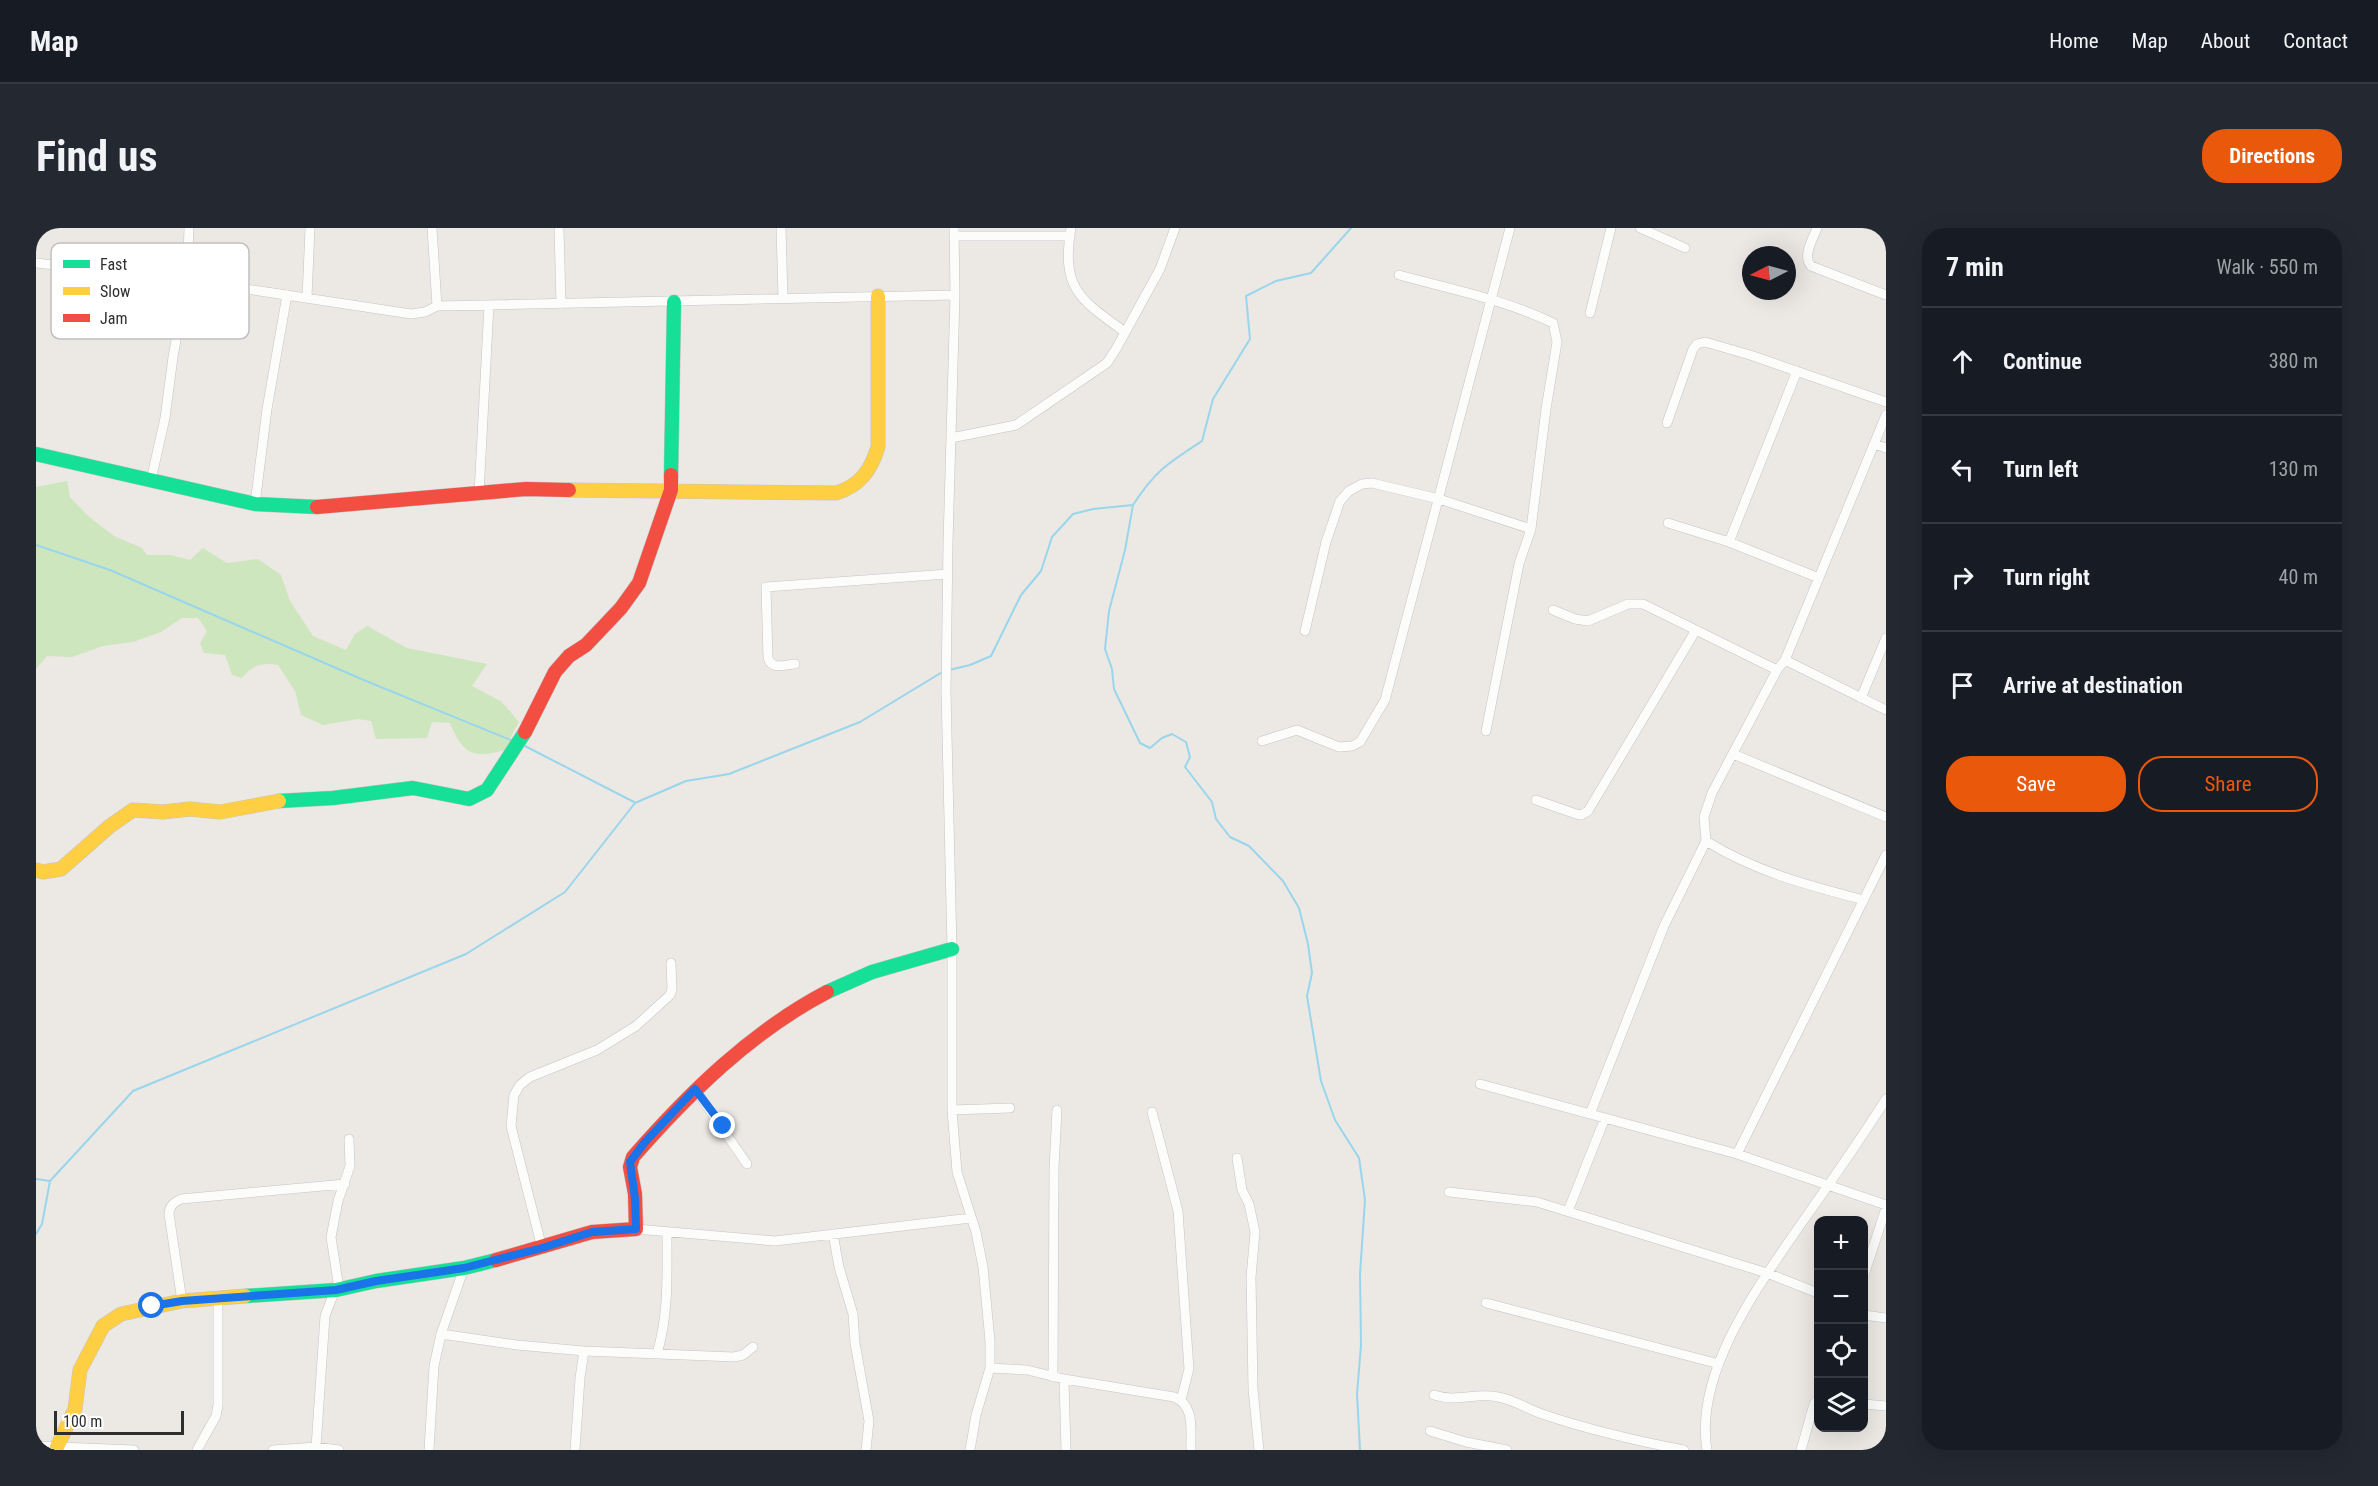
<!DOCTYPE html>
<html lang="en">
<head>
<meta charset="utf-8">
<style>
  :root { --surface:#171b24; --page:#242831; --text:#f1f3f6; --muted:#9ea1a6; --line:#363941; --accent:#ea580c }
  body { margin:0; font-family:"Roboto Condensed",sans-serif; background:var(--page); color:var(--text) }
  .controls { position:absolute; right:18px; bottom:18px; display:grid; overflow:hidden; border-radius:12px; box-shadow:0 6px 24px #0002 }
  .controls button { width:54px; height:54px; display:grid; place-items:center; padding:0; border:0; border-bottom:2px solid var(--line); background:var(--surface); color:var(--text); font:30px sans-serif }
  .compass { position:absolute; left:1706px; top:18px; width:54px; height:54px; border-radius:50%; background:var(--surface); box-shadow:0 6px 24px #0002; rotate:264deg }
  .scale { position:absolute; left:18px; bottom:15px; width:130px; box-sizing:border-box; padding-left:6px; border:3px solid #2e2e2e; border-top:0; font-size:16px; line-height:21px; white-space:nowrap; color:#2e2e2e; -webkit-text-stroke:4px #fff; paint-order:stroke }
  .stop { position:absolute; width:18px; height:18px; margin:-14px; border:4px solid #1a73e8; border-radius:50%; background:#fff }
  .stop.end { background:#1a73e8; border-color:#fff; box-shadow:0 2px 6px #0008 }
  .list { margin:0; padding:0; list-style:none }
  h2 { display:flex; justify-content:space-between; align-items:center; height:78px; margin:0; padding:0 24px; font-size:26px }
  h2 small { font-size:20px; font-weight:400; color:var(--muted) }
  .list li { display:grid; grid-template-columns:39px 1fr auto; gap:18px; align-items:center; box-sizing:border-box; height:108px; padding:0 24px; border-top:2px solid var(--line) }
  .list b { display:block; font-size:22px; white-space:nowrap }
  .list em { font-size:20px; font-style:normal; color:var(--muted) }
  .actions { display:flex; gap:12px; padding:18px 24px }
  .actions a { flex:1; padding:14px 0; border:2px solid var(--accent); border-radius:24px; text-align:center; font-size:21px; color:var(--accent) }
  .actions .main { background:var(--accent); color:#fff }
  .icon { flex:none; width:33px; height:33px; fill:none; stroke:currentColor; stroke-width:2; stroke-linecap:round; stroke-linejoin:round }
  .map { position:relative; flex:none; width:1850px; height:1222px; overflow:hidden; border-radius:24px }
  header { display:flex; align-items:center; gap:36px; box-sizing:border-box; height:84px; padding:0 30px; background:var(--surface); border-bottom:2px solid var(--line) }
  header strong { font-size:28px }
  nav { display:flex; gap:33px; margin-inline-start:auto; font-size:21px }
  .intro { display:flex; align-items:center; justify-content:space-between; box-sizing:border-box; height:144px; padding:0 36px }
  h1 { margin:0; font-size:42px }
  .button { padding:15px 27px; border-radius:24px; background:var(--accent); color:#fff; font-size:21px; font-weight:700 }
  main { display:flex; gap:36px; padding:0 36px }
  aside { flex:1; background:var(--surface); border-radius:24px; box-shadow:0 6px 24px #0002 }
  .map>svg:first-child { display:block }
  .green { fill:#cee6be }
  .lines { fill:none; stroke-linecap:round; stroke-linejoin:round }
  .stream { stroke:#99d6ec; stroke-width:2 }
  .street-casing { stroke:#c5c4c5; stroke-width:10 }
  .fast-casing { stroke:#c5c4c5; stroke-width:15 }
  .slow-casing { stroke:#c5c4c5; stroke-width:15 }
  .jam-casing { stroke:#c5c4c5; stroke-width:15 }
  .street { stroke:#fcfcfb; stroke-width:9 }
  .fast { stroke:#16e098; stroke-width:14 }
  .slow { stroke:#ffcf43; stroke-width:14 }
  .jam { stroke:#f24e42; stroke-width:14 }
  .route { stroke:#1a73e8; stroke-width:8 }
  .key { fill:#fff; stroke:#c0c0c0; stroke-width:1.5 }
  .key-label { font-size:16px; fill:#2e2e2e }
</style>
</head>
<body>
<header>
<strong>Map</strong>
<nav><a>Home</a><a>Map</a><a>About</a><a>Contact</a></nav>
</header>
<div class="intro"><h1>Find us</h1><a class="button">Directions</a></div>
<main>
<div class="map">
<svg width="1850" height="1222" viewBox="0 0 1850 1222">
  <rect width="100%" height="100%" fill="#ece8e4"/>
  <path class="green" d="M31,253l3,16 18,19 26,20 28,12 5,7h23l20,5 13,-12 24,15 31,-4 23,16 9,26 23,35 33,14 9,-16 12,-8 40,22 80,16 -15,22 30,16 17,20 -8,14 -1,12c-34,12 -47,8 -60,-25l-18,-1 -5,16 -51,1 -5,-18 -13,-2 -35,6 -22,-10 -6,-24 -17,-26c-16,-3 -26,0 -36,13l-10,-3 -7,-20 -21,-2 -4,-10 7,-12 -9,-13h-16l-21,14 -28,10 -30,4 -31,11 -25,-1 -11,13v-182z"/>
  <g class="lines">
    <path class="stream" d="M1097,277l-8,45 -16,61 -4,38 7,20 2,20 26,54 10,5 12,-10 10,-4 14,8 4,15 -5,10 27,35 4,17 14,18 19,9 34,35 16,27 9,36 4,29 -5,23 14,85 14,39 24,38 6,42 -5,74 1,71 -4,49 3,56
      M0,317l74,25 256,111 147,60
      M913,442l21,-5 21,-9 30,-61 20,-24 11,-34 21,-23 20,-5 40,-4c22,-34 35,-42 69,-64l11,-42 37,-60 -4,-43 30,-15 35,-8 40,-45
      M485,516l113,58
      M0,951l14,2
      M0,1006l6,-10 8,-43 83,-90 333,-137 99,-62 70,-89 51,-22 43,-7 131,-52 84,-51"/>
    <defs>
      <path id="street" d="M396,0l5,78
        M523,0l2,76
        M745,0l2,69
        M1035,0c-10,60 8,71 54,104
        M1604,0l45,20
        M1781,0c-4,11 -15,28 -6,38l75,29
        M918,8h116
        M0,35l151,17 224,34 14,-2 12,-6 518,-11
        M1363,47c51,14 107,25 154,48l4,19 -11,67 -15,120
        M271,70l3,-70
        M1554,85l21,-85
        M1631,195l26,-74 4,-5 8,-2 45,13 136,47
        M915,210l65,-13 91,-62 9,-14 44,-80 15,-41
        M1838,216l12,4
        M115,252l14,-62 8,-61 14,-77 2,-52
        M443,265l10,-188
        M219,276l12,-95 20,-114
        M1632,295l61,19 90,36
        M1693,314l68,-171
        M1517,382l22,9 13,2 40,-17h15l134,66
        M1269,403l21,-89 14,-41 9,-10 13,-7 10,-1 67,16 92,30 -12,35 -33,167
        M1749,432l101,50
        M759,436c-11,1 -23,6 -27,-6l-2,-71 182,-13
        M1825,470l25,-60
        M1226,513l35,-11 42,17 13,-1 8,-4 25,-42 125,-472
        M1697,526l153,63
        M1500,572l40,14 5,1 7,-4 108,-181
        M1670,613c50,31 101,44 158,59
        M1444,856l257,70 149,51
        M659,861l52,75
        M916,882v-161l-6,-258 2,-149 7,-247 -1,-67
        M1116,884l26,99 11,158 -8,31
        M1554,886l74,-188 42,-85 -2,-24 8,-24 65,-123 8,-10 101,-245
        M1701,926l149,-299
        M1201,930l5,32 7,14 6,28 -4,45 2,112 6,61
        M1413,964l88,10 230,71 51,20
        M1532,983l37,-93
        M600,1001l139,12 196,-23
        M797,1006l6,33 14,47 2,29 14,78 -3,29
        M506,1020l-31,-122 3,-31 6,-10 10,-8 67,-27 39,-24 34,-31 2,-6 -1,-26
        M1828,1047l22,-67
        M146,1073l-13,-87c1,-9 4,-11 12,-15l164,-15
        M1450,1075l233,61
        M1828,1087l22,3
        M405,1106l76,11 67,6
        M621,1126c12,-42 10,-78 10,-121
        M954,1140l37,2 37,9 110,18c22,9 16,34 17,53
        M1017,1149l1,-208 3,-59
        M1028,1151l2,71
        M1398,1167c24,8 41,-3 64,2 17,3 31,13 47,18 45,15 92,26 139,35
        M1828,1176l22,2
        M1394,1203l36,11 41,8
        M0,1218l98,4
        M280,1219l9,-131 13,-34 -7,-45 7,-36 12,-35 -1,-27
        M161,1222l19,-34 2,-11v-106
        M237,1222l43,-3 23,3
        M393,1222l5,-84 7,-32 23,-66
        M539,1222l5,-72 4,-27 150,6 9,-2 10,-8
        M934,1222l6,-35 14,-47v-27l-7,-74 -7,-35 -19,-60 -5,-62 58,-2
        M1671,1222c-13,-78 52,-165 94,-226 29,-41 58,-82 85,-125
        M1765,1222l13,-46 4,-5"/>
      <path id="fast" d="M0,226l219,50 62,3
        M635,247l3,-173
        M243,573l54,-3 80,-10 56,11 18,-9 38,-58
        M791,764l45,-20 80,-23
        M209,1068l91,-6 40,-9 88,-13 32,-8"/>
      <path id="slow" d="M533,262l267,3c24,-7 35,-23 42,-46v-151
        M0,642l7,2 18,-3 49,-43 23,-16 30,2 27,-3 30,3 59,-11
        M21,1219l18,-38 5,-39 23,-44 18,-12 61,-13 63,-5"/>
      <path id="jam" d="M281,279l209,-18 43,1
        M489,504l30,-60 14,-16 17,-11 35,-37 18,-25 32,-93v-15
        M460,1032l96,-28 44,-3 -1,-35 -5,-27 3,-10c56,-64 118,-125 194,-165"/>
    </defs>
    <use href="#street" class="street-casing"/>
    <use href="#fast" class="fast-casing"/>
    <use href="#slow" class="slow-casing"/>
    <use href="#jam" class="jam-casing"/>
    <use href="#street" class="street"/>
    <use href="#fast" class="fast"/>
    <use href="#slow" class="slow"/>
    <use href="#jam" class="jam"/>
  </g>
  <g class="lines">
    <path class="route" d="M116,1078l30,-5 154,-11 40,-9 88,-13 78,-20 50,-16 44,-3 -1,-30 -5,-37 15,-20 50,-53 28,37"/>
  </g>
  <rect x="15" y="15" width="198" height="96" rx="9" class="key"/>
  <rect x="27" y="32" width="27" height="8" fill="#16e098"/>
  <rect x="27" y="59" width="27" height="8" fill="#ffcf43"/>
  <rect x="27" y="86" width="27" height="8" fill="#f24e42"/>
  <g class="key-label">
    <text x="64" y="42">Fast</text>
    <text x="64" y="69">Slow</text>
    <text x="64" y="96">Jam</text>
  </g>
</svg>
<div class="controls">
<button>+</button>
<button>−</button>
<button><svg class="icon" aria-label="locate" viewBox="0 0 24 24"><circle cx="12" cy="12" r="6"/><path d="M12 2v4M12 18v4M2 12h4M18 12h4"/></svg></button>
<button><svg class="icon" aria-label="layers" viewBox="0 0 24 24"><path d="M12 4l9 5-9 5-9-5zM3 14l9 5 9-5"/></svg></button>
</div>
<svg class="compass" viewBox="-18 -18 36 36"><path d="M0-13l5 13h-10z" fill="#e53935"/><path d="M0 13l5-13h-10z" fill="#9ea1a6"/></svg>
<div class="scale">100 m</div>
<div class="stop" style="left:116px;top:1078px"></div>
<div class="stop end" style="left:687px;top:898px"></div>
</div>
<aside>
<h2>7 min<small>Walk · 550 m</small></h2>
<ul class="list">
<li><svg class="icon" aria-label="ahead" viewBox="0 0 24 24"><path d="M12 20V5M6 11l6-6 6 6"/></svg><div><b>Continue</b></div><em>380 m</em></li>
<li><svg class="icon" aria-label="left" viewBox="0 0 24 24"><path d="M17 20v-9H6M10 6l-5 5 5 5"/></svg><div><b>Turn left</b></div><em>130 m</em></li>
<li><svg class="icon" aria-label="right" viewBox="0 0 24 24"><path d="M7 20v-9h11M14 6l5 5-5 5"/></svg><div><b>Turn right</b></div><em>40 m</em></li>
<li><svg class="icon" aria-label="arrive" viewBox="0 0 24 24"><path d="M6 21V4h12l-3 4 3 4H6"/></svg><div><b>Arrive at destination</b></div></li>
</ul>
<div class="actions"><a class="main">Save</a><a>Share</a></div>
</aside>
</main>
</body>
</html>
